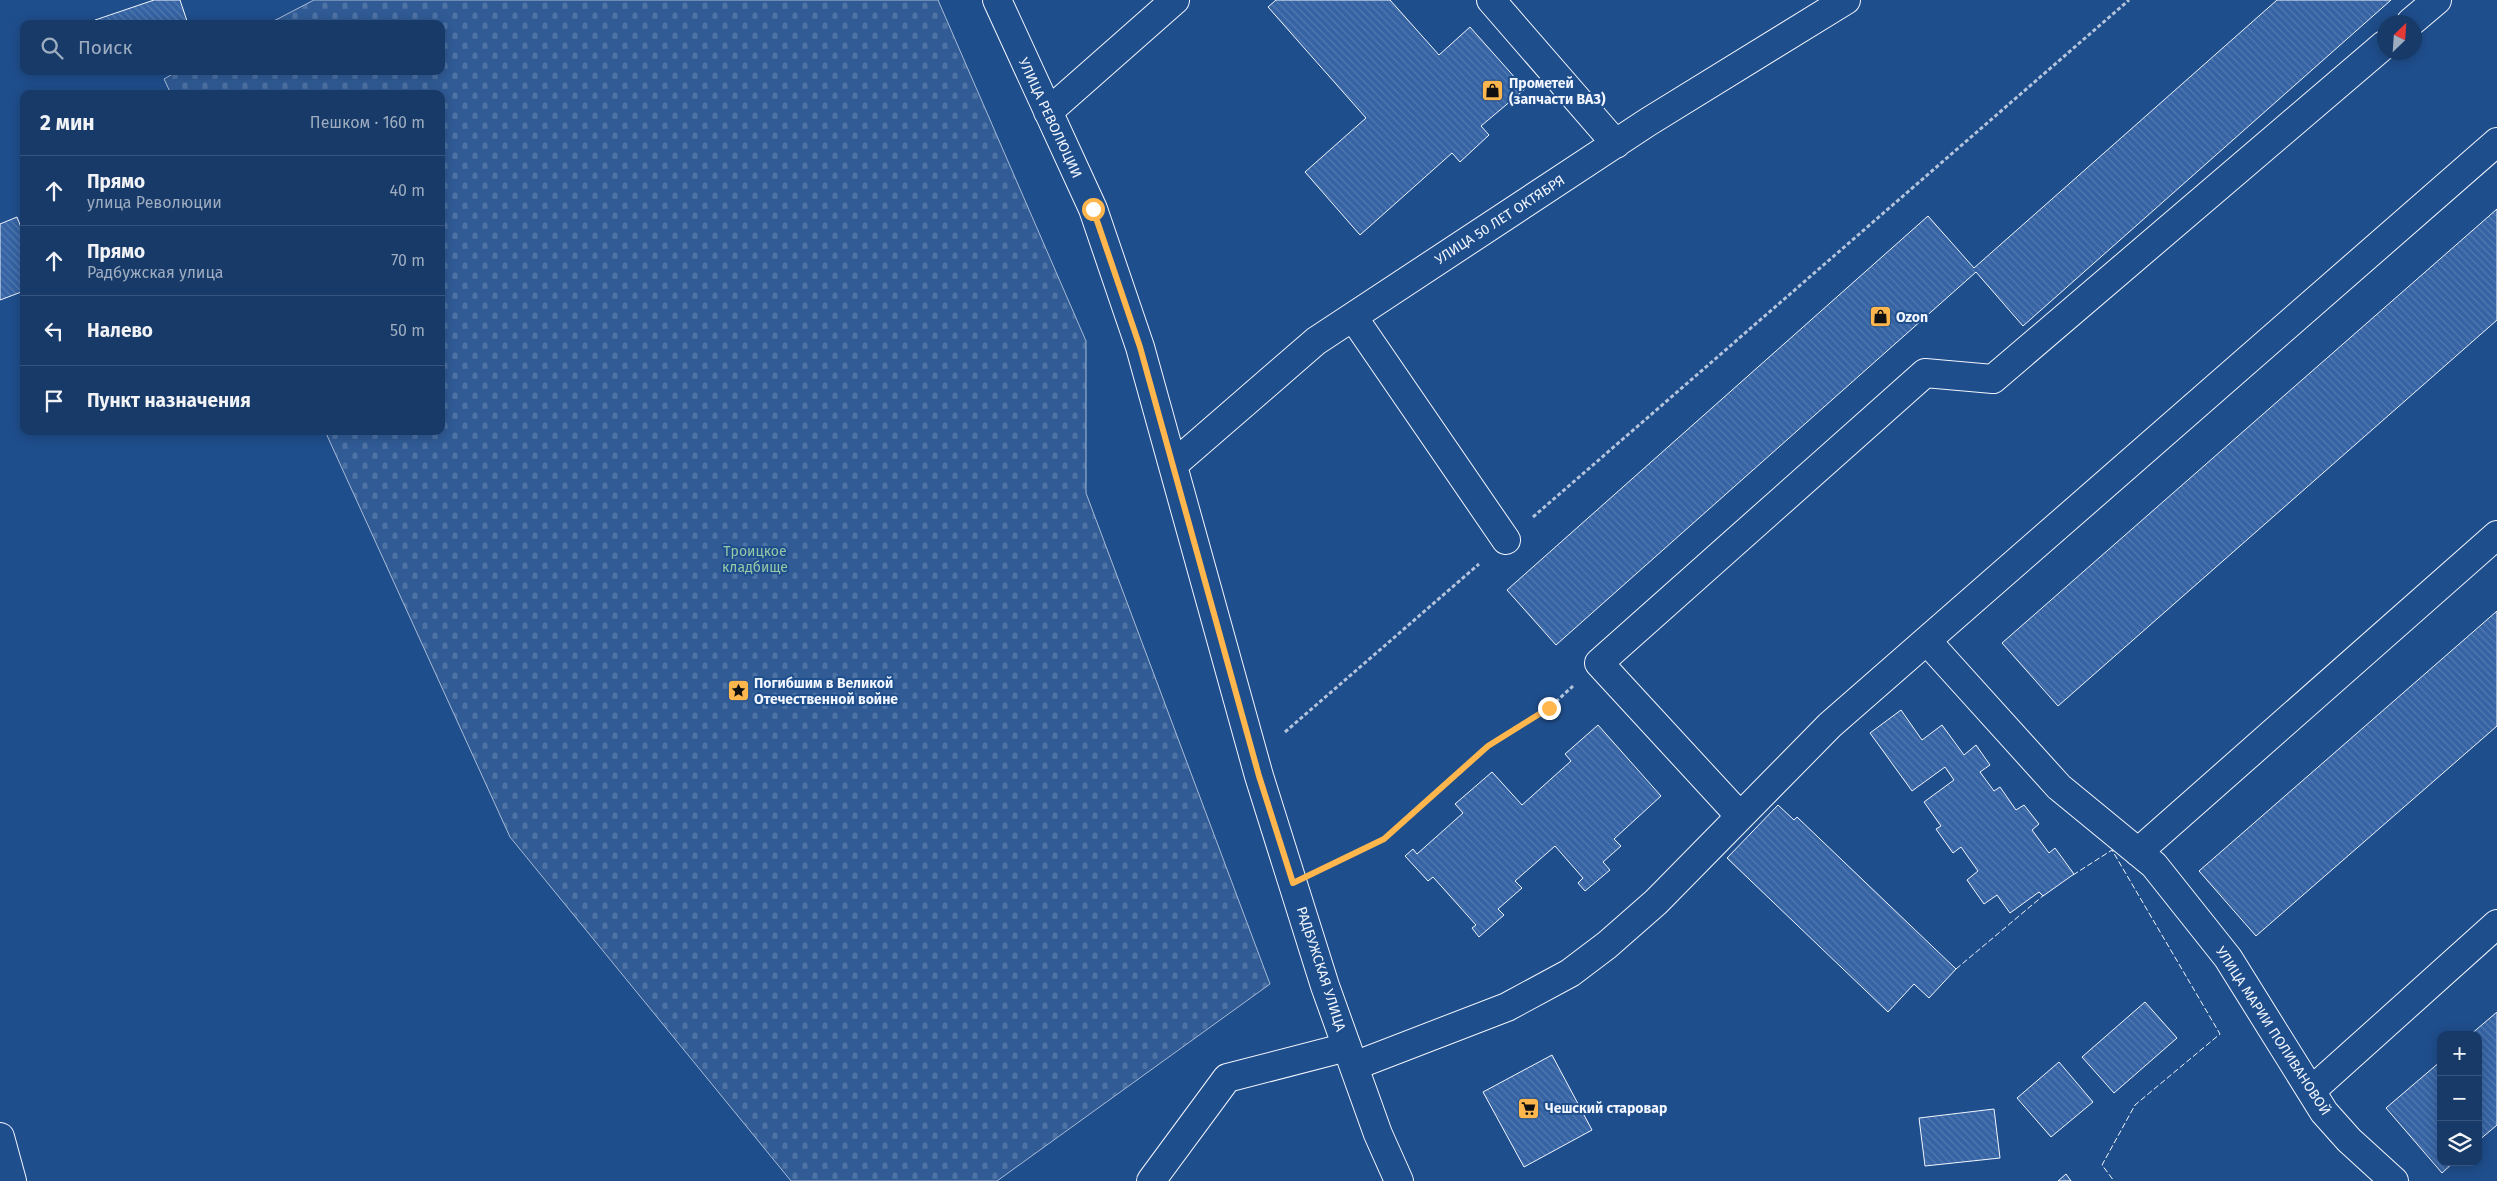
<!DOCTYPE html>
<html lang="ru">
<head>
<meta charset="utf-8">
<style>
  :root { --surface:#173a69; --page:#244571; --text:#f1f3f6; --muted:#9eadc0; --line:#36547d }
  body { margin:0; font-family:"Fira Sans",sans-serif; background:var(--page); color:var(--text) }
  .controls { position:absolute; right:15px; bottom:15px; display:grid; overflow:hidden; border-radius:10px; box-shadow:0 2px 12px #0003 }
  .controls button { width:45px; height:45px; display:grid; place-items:center; padding:0; border:0; border-bottom:1px solid var(--line); background:var(--surface); color:var(--text); font:25px sans-serif }
  .compass { position:absolute; left:2377px; top:15px; width:45px; height:45px; border-radius:50%; background:var(--surface); box-shadow:0 2px 12px #0003; rotate:25deg }
  .stop { position:absolute; width:15px; height:15px; margin:-11px; border:4px solid #ffb74d; border-radius:50%; background:#fff }
  .stop.end { background:#ffb74d; border-color:#fff; box-shadow:0 1px 5px #0008 }
  .list { margin:0; padding:0; list-style:none }
  h2 { display:flex; justify-content:space-between; align-items:center; height:65px; margin:0; padding:0 20px; font-size:21px }
  h2 small { font-size:16px; font-weight:400; color:var(--muted) }
  .list li { display:grid; grid-template-columns:32px 1fr auto; gap:15px; align-items:center; box-sizing:border-box; height:70px; padding:0 20px; border-top:1px solid var(--line) }
  .list b { display:block; font-size:19px; white-space:nowrap }
  .list p { margin:0; font-size:16px; white-space:nowrap; color:var(--muted) }
  .list em { font-size:16px; font-style:normal; color:var(--muted) }
  .icon { flex:none; width:28px; height:28px; fill:none; stroke:currentColor; stroke-width:2; stroke-linecap:round; stroke-linejoin:round }
  .map { position:relative; flex:none; width:2497px; height:1181px; overflow:hidden }
  .search { position:absolute; background:var(--surface); box-shadow:0 2px 12px #0003; left:20px; top:20px; width:425px; height:55px; display:flex; align-items:center; gap:12px; box-sizing:border-box; padding:0 18px; border-radius:10px; color:var(--muted); font-size:19px }
  .panel { position:absolute; background:var(--surface); box-shadow:0 2px 12px #0003; left:20px; top:90px; width:425px; height:345px; border-radius:10px }
  .map>svg:first-child { display:block }
  .cemetery { fill:url(#cemetery-stones); stroke:#a8bbd7 }
  .building { fill:url(#building-back-hatch); stroke:#f2f6ff }
  .lines { fill:none; stroke-linecap:round; stroke-linejoin:round }
  .minor-casing { stroke:#f2f6ff; stroke-width:30 }
  .path { stroke:#b3c4dc; stroke-width:3; stroke-dasharray:4 2.5; stroke-linecap:butt }
  .minor { stroke:#1f4e8c; stroke-width:28 }
  .fence { stroke:#f2f6ff; stroke-width:1; stroke-dasharray:6 2.5; stroke-linecap:butt }
  .route { stroke:#ffb74d; stroke-width:6 }
  .labels { text-anchor:middle; dominant-baseline:central; stroke-width:4; stroke-linejoin:round; paint-order:stroke }
  .poi-label { font-size:14px; font-weight:bold; fill:#f2f6ff; stroke:#1f4e8c; text-anchor:start }
  .street-label { font-size:14px; fill:#f2f6ff; stroke:#1f4e8c }
  .park-label { font-size:14px; fill:#97c8a6; stroke:#1f4e8c }
</style>
</head>
<body>
<div class="map">
<svg width="2497" height="1181" viewBox="0 0 2497 1181">
  <defs>
    <pattern id="cemetery-stones" width="16" height="16" patternUnits="userSpaceOnUse" patternTransform="scale(1.25)"><rect width="16" height="16" fill="#305b95"/><path d="M2 7V4a2 2 0 0 1 4 0v3zM10 15v-3a2 2 0 0 1 4 0v3z" fill="#4e73a5"/></pattern>
    <pattern id="building-back-hatch" width="6" height="6" patternUnits="userSpaceOnUse" patternTransform="scale(1.25)"><rect width="6" height="6" fill="#3563a3"/><path d="M-1 5l2 2M0 0l6 6M5-1l2 2" fill="none" stroke="#537ab1"/></pattern>
  </defs>
  <rect width="100%" height="100%" fill="#1f4e8c"/>
  <path class="cemetery" d="M314,0h624l148,341v152l184,491 -273,197h-206l-281,-344 -185,-406h116v-337h-270l-7,-15 14,-8h263v-47h-173z"/>
  <path class="building" d="M154,0h26l8,24h-92l-1,-4z
    M1276,0h114l49,55 31,-28 55,62 -44,37 8,9 -29,27 -8,-9 -92,82 -55,-63 61,-54 -98,-111z
    M2277,0h114l-368,326 -47,-54 -420,373 -49,-55 421,-374 46,52z
    M2497,209v111l-439,386 -56,-63z
    M17,217l7,18v56l-24,9v-76z
    M2497,611v115l-241,210 -57,-65z
    M1901,710l21,30 20,-15 22,30 12,-10 14,20 -10,7 14,19 6,-4 16,23 8,-5 15,19 -7,6 17,23 6,-5 19,26 -31,22 -4,-4 -29,21 -13,-18 -13,9 -17,-24 11,-9 -17,-24 -8,6 -17,-24 5,-3 -17,-24 30,-22 -9,-13 -33,24 -42,-58z
    M1598,725l63,71 -47,43 7,7 -18,16 7,8 -25,21 -7,-8 5,-5 -28,-32 -40,35 7,7 -24,21 6,6 -25,22 -7,-9 4,-3 -43,-48 -5,4 -23,-25 8,-7 4,5 46,-41 -8,-9 37,-32 30,33 49,-44 -6,-7z
    M1778,805l16,15 3,-3 159,152 -27,29 -15,-14 -26,28 -161,-154z
    M2145,1002l32,36 -63,55 -32,-36z
    M2497,1012v113l-19,16v-106h-8z
    M1552,1055l40,75 -68,37 -41,-75z
    M2441,1061v101h13l-12,11 -56,-65z
    M2059,1062l34,40 -42,35 -34,-39z
    M1994,1109l6,49 -75,8 -6,-48z
    M2066,1174l5,7h-13z"/>
  <g class="lines">
    <defs>
      <path id="minor" d="M997,0l96,209 47,138 119,429 66,210 53,148 21,47
        M1491,0l125,144
        M2411,22l26,-22
        M1048,112l127,-112
        M1353,317l153,223
        M1173,465l143,-124 332,-219 198,-122
        M1927,641l132,146 95,78 74,93 96,154 25,28 45,41
        M1740,816l-141,-153 326,-290 68,6 391,-334
        M2138,852l359,-317
        M1354,1066l153,-59 63,-34 37,-28 49,-43 174,-177 667,-583
        M2311,1091l186,-167
        M0,1137l12,44
        M1151,1181l76,-103 120,-31"/>
    </defs>
    <use href="#minor" class="minor-casing"/>
    <path class="path" d="M1533,517l596,-517
      M1285,732l194,-168
      M1325,867l59,-28 104,-93 61,-38 24,-22"/>
    <use href="#minor" class="minor"/>
    <path class="fence" d="M2073,875l39,-25 108,184 -85,71 -33,60 12,16
      M1956,969l88,-74"/>
  </g>
  <g class="lines">
    <path class="route" d="M1093,209l47,138 119,429 34,107 91,-44 104,-93 61,-38"/>
  </g>
  <defs>
    <symbol id="shop-square" viewBox="-11 -11 22 22"><rect x="-9" y="-9" width="18" height="18" rx="4" fill="#ffb74d" stroke="#1f4e8c"/><path d="M-5-2.5h2.3a2.7 3.5 0 0 1 5.4 0H5L5.5 6h-11ZM-1.5-2.5h3a1.5 2.3 0 0 0-3 0Z" fill="#111"/></symbol>
    <symbol id="sight-square" viewBox="-11 -11 22 22"><rect x="-9" y="-9" width="18" height="18" rx="4" fill="#ffb74d" stroke="#1f4e8c"/><path d="M0-6L1.8-2.2L6-1.7L2.9 1.2L3.7 5.4L0 3.3L-3.7 5.4L-2.9 1.2L-6-1.7L-1.8-2.2Z" fill="#111"/></symbol>
    <symbol id="supermarket-square" viewBox="-11 -11 22 22"><rect x="-9" y="-9" width="18" height="18" rx="4" fill="#ffb74d" stroke="#1f4e8c"/><path d="M-6-5.5h2.5l.6 2H6L4.5 2H-2.5L-4.4-4H-6ZM-1.5 3.2a1.3 1.3 0 1 0 .1 0ZM3 3.2a1.3 1.3 0 1 0 .1 0Z" fill="#111"/></symbol>
  </defs>
  <g fill-rule="evenodd">
    <use href="#shop-square" x="1480" y="78" width="25" height="25"/>
    <use href="#shop-square" x="1868" y="304" width="25" height="25"/>
    <use href="#sight-square" x="726" y="678" width="25" height="25"/>
    <use href="#supermarket-square" x="1516" y="1096" width="25" height="25"/>
  </g>
  <g class="labels">
    <g class="poi-label">
      <text x="1509" y="83">Прометей<tspan x="1509" dy="16">(запчасти ВАЗ)</tspan></text>
      <text x="1896" y="317">Ozon</text>
      <text x="754" y="683">Погибшим в Великой<tspan x="754" dy="16">Отечественной войне</tspan></text>
      <text x="1545" y="1108">Чешский старовар</text>
    </g>
    <g class="street-label">
      <text transform="translate(1050 118) rotate(65)">УЛИЦА РЕВОЛЮЦИИ</text>
      <text transform="translate(1500 220) rotate(-33)">УЛИЦА 50 ЛЕТ ОКТЯБРЯ</text>
      <text transform="translate(1321 969) rotate(72)">РАДБУЖСКАЯ УЛИЦА</text>
      <text transform="translate(2273 1031) rotate(57)">УЛИЦА МАРИИ ПОЛИВАНОВОЙ</text>
    </g>
    <g class="park-label">
      <text x="755" y="551">Троицкое<tspan x="755" dy="16">кладбище</tspan></text>
    </g>
  </g>
</svg>
<div class="controls">
<button>+</button>
<button>−</button>
<button><svg class="icon" aria-label="layers" viewBox="0 0 24 24"><path d="M12 4l9 5-9 5-9-5zM3 14l9 5 9-5"/></svg></button>
</div>
<svg class="compass" viewBox="-18 -18 36 36"><path d="M0-13l5 13h-10z" fill="#e53935"/><path d="M0 13l5-13h-10z" fill="#9eadc0"/></svg>
<div class="stop" style="left:1093px;top:209px"></div>
<div class="stop end" style="left:1549px;top:708px"></div>
<div class="search"><svg class="icon" aria-label="search" viewBox="0 0 24 24"><circle cx="10" cy="10" r="6"/><path d="M15 15l6 6"/></svg>Поиск</div>
<section class="panel">
<h2>2 мин<small>Пешком · 160 m</small></h2>
<ul class="list">
<li><svg class="icon" aria-label="ahead" viewBox="0 0 24 24"><path d="M12 20V5M6 11l6-6 6 6"/></svg><div><b>Прямо</b><p>улица Революции</p></div><em>40 m</em></li>
<li><svg class="icon" aria-label="ahead" viewBox="0 0 24 24"><path d="M12 20V5M6 11l6-6 6 6"/></svg><div><b>Прямо</b><p>Радбужская улица</p></div><em>70 m</em></li>
<li><svg class="icon" aria-label="left" viewBox="0 0 24 24"><path d="M17 20v-9H6M10 6l-5 5 5 5"/></svg><div><b>Налево</b></div><em>50 m</em></li>
<li><svg class="icon" aria-label="arrive" viewBox="0 0 24 24"><path d="M6 21V4h12l-3 4 3 4H6"/></svg><div><b>Пункт назначения</b></div></li>
</ul>
</section>
</div>
</body>
</html>
